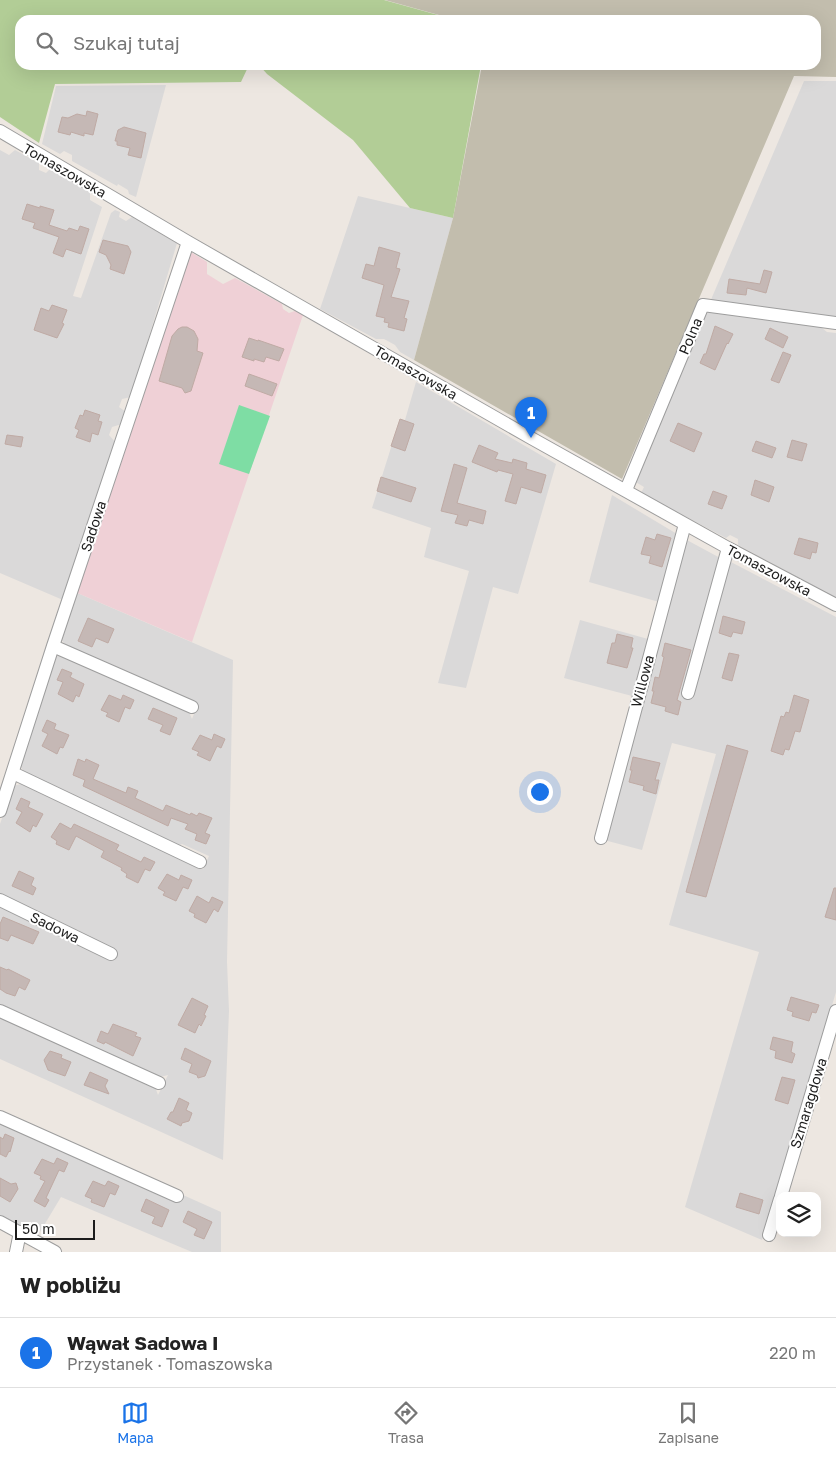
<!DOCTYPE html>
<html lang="pl">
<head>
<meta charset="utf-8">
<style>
  :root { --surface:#fff; --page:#f6f6f6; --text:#222; --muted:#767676; --line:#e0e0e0; --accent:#1a73e8 }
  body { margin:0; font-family:"Golos Text",sans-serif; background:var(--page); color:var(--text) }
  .controls { position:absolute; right:15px; bottom:15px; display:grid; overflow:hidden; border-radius:10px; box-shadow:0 5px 20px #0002 }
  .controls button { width:45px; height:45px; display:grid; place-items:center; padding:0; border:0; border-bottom:1px solid var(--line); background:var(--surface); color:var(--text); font:25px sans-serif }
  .scale { position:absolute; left:15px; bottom:12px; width:80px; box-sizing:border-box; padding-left:5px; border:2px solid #1c1c1c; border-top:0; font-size:14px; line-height:18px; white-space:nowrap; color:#1c1c1c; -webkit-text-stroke:4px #fff; paint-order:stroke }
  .you { position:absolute; left:539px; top:791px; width:18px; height:18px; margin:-12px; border:4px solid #fff; border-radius:50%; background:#1a73e8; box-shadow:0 0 0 8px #1a73e833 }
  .badge { display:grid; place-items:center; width:32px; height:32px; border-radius:50%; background:var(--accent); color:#fff; font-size:16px; font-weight:700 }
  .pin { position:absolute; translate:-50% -41px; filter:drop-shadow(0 1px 2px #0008) }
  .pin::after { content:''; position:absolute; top:26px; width:18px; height:15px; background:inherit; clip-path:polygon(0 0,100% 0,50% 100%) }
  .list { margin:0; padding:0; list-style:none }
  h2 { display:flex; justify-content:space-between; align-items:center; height:65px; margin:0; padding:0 20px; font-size:21px }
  h2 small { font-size:16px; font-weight:400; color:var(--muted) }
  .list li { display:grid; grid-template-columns:32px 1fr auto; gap:15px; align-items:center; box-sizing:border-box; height:70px; padding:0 20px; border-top:1px solid var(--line) }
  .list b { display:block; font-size:19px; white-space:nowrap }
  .list p { margin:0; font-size:16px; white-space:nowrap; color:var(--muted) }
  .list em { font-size:16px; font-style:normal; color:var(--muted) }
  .icon { flex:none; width:28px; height:28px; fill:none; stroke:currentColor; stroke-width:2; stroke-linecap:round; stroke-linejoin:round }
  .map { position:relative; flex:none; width:836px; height:1252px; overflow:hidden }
  .search { position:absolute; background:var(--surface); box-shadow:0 5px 20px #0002; left:15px; right:15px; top:15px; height:55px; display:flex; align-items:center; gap:12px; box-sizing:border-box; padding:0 18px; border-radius:15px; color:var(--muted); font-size:19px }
  .sheet { height:135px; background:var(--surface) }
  nav { display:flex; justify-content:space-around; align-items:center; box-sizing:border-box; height:70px; border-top:1px solid var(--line); background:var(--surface); font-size:14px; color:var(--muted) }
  nav a { display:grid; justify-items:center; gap:2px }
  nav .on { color:var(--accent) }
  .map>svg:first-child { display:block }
  .residential { fill:#dad9d9 }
  .commercial { fill:#efd0d6 }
  .construction { fill:#c2bdad }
  .forest { fill:#b2cd96 }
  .pitch { fill:#7edda4 }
  .building { fill:#c5b8b5; stroke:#bfaaa4 }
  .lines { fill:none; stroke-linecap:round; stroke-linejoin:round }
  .minor-casing { stroke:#9d9d9d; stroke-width:14 }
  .minor { stroke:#fff; stroke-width:12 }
  .labels { text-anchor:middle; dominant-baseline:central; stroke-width:4; stroke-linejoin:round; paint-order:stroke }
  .street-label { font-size:14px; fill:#1c1c1c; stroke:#fff }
</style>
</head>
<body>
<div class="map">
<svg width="836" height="1252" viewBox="0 0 836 1252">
  <rect width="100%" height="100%" fill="#ede7e1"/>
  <path class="residential" d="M804,81h32v240l-126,-19z
    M166,85l-30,112 -7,-3 -1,-4 -10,-6 -1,2 -45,-25v-6l-8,-4 -4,3 -18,-10 14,-58z
    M0,150l9,5 6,-5 24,13v7l7,3 4,-4 40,23v8l12,7 -29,89 8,2 30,-85 4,-3 5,2 -1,5 7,4 6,-4 45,26 -46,154 -9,2 -3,8 7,5 -4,12 -10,3 -3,8 7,8 -53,157 -63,-27z
    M358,196l95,22 -39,142 -14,-8 -5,-7 -11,-6h-8l-56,-30z
    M713,310l104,14 10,8 9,1v265l-98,-53v-6l-8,-4 -4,3 -85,-45 3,-6 -10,-6 70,-166z
    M416,382l140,82 -38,130 -25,-7 -27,101 -28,-5 31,-112 -45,-14 7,-29 -59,-20 28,-89 5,1z
    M612,495l65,39 -18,68 -70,-20z
    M685,539l37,20 -38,138 8,1 31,-126 6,-11 107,56v375l-74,248 -77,-33 74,-255 -90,-27 47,-171 -44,-11 -30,107 -38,-10z
    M75,592l158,68 -6,302 2,49 -6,149 -223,-101v-43l154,68 4,11 10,-20 -12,3 -156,-72v-182l13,-38 8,-2 182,85 6,-13 -27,-12 -4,2 -153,-72 -5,-9 33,-107 7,-3 128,55 4,9 6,-15 -130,-56 -8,-10z
    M580,620l68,19 -16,57 -68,-18z
    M0,1122l180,80 3,-7 38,17v40h-29l-131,-55 -24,40 -37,-21z"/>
  <path class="commercial" d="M189,251l18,11v12l16,10 12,-6 47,26 1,5 6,4 6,-2 8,4 -111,327 -117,-50z"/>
  <path class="construction" d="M385,0h451v77l-42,-1 -172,403 -208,-119 39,-142 29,-153h334v-45h-359z"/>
  <path class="forest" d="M0,0h384l72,20h-436v45h229l-8,17 -186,2 -16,59 -39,-26z
    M259,65h222l-28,153 -43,-10 -57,-68 -86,-66z"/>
  <path class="pitch" d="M239,405l31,11 -21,58 -30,-10z"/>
  <path class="building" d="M87,111l11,3 -5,21 -9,-2v3l-13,-4 -1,3 -12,-3 4,-15 6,1 9,-4 9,2z
    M124,127l22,6 -5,25 -13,-3 2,-7 -13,-3v-4h-2l3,-11z
    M27,204l13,4v-2l14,4 -5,15 18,6 2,-3 9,3 2,-5 9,3 -8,25 -15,-5 -3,8 -10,-4 6,-16 -26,-9 2,-5 -13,-4z
    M103,240l25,6 3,6 -7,22 -14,-5 1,-4 -5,-10 -7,-3z
    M379,247l21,6 -4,15 4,1 -9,28 18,4 -5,17 3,1 -3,12 -16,-4 1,-4 -5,-1 1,-4 -9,-2 8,-31 -22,-7 4,-14 8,2z
    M764,270l8,2 -6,21 -19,-5 -1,7 -19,-2 2,-14 31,5z
    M52,305l15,5 -5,13 2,1 -7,14 -23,-8 7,-22 8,3z
    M715,326l18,8 -5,10 -1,-1 -12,27 -15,-7 4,-9h2z
    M182,327h5l7,4 4,8 -1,12 6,2 -12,38 -6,2 -3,-5 -23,-7 13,-45 6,-7z
    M770,328l18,9 -5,11 -18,-9z
    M249,338l9,3v-1l26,9 -5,12 -13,-4 -2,5 -10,-3v2l-12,-4z
    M783,352l8,3 -12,28 -8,-3z
    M249,374l28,10 -5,12 -27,-10z
    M85,410l15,5 -2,6 4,1 -4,13 -6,-2 -2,9 -14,-5 3,-7 -4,-2 5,-13 3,1z
    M400,419l14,5 -9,27 -14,-5z
    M678,423l24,10 -8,19 -24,-11z
    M7,435l16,2 -2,10 -16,-3z
    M792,440l15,4 -5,17 -15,-4z
    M756,441l20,7 -4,10 -20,-7z
    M479,445l19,8 -3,6 17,4 1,-4 14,4 -1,6 20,6 -5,18 -20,-6 -5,17 -11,-3 8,-27 -15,-4 -1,2 -25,-10z
    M454,464l13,4 -10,35 29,8 -3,13 -14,-4 -2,6 -12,-3 3,-8 -17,-4z
    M381,477l35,11 -5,14 -34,-11z
    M755,480l19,7 -5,15 -18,-7z
    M713,491l14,5 -5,13 -14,-5z
    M657,534l14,4 -9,29 -13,-4 2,-7 -10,-2 5,-17 9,3z
    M799,538l19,5 -2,10 -4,-1 -2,7 -16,-5z
    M723,616l22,6 -3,12 -9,-2 -2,5 -12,-4z
    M88,618l26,11 -6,14 -12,-5 -4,9 -14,-6z
    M617,634l16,4 -2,10h2l-6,20 -20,-5 5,-20h3z
    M665,643l26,7 -14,50 4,2 -3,13 -13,-4 1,-4 -15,-4 3,-12h-2l3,-14 4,1 5,-21 -2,-1z
    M729,653l10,2 -7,26 -10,-3z
    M62,669l10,4 -2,4 14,7 -5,13 -3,-2 -3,7 -15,-8 5,-12 -6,-2z
    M109,695l12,5 2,-5 11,5 -4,9 -5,-2 -6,15 -13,-6 2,-3 -7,-3z
    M794,695l15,5 -9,32 -5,-1 -6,19 -4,-1 -2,6 -12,-4 10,-35 3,1 2,-5 3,1z
    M153,708l24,10 -7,17 -10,-4 3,-6 -15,-6z
    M47,720l9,4 -2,5 15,6 -6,13 -3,-1 -3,7 -15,-8 6,-12 -6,-3z
    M214,734l11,5 -4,9 -4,-2 -7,15 -13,-6 2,-3 -7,-3 8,-14 12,5z
    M727,745l21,6 -42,146 -20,-5z
    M633,757l27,6 -5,17h4l-3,14 -13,-4 1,-4 -15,-4 3,-12h-2z
    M78,759l7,3 1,-3 13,6 -6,14 33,14 2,-6 10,4 -3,7 28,13 3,-6 24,10 1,-2 6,3 2,-3 13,5 -7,15 5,2 -4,9 -11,-4 2,-6 -12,-5 3,-5 -17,-6 -3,8 -85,-40 2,-6 -12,-5z
    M21,798l9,4 -2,5 15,7 -7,13 -3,-2 -3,7 -14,-9 6,-11 -6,-3z
    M60,823l11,6 3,-5 45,21 -3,5 25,12 3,-5 11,5 -5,9 -5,-2 -7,14 -12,-6 1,-3 -6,-4 1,-2 -21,-11 3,-6 -28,-15 -7,14 -13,-6 1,-3 -6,-4z
    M19,871l15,7 -3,7 5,3 -3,7 -21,-9z
    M167,874l12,6 2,-5 11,5 -4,9 -5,-2 -7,14 -13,-6 2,-3 -7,-4z
    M834,888h2v32l-11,-3z
    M197,896l12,7 3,-6 11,5 -5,10 -4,-3 -8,14 -12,-6 1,-3 -6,-3z
    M3,917l36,15 -6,12 -22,-9 -3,6 -8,-3v-14z
    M0,967l7,3 1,-1 22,11 -5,10 -6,-3 -4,9 -9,-3 -6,-4z
    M791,997l28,8 -3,8 -4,-1 -3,9 -17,-5 1,-4 -6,-2z
    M192,998l16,8 -4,9 2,1 -5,10 -2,-2 -4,9 -17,-8z
    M113,1024l24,9 -2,3 6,2 -8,18 -28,-14 -1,2 -7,-3 4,-10 7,3z
    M773,1037l20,5 -2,10 4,2 -3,9 -17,-5 1,-7 -6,-2z
    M185,1048l26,13 -6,15 -7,2 -1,-3 -8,-3 3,-8 -11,-5z
    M50,1051l12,4 -1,3 10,4 -6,14 -17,-6 -4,-10z
    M90,1072l18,8 -3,6 4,8 -25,-9z
    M782,1077l13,3 -7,24 -13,-4z
    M179,1098l10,5 -3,7 6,3 -3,8 -7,2 -1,3 -14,-7 4,-7h2z
    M5,1134l9,4 -4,14 -1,-1 -3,6 -6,-3v-17l3,2z
    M57,1158l11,5 -4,9 -5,-2 -13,28 3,2 -4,7 -11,-6 11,-20 -5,-2 1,-3 -7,-3 8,-14 12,5z
    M0,1178l11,6 5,-1 2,6 -8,13 -10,-6z
    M93,1181l12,5 3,-5 11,5 -4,9 -5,-2 -6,14 -13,-5 1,-3 -7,-3z
    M740,1193l23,7 -4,14 -23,-7z
    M146,1199l23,11 -7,17 -10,-4 3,-6 -14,-6z
    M188,1211l24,11 -8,17 -10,-4 3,-6 -14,-7z"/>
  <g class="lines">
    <defs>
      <path id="minor" d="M0,131l188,111 343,196 197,110 108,57
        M626,490l77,-185 133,18
        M53,646l139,61
        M688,693l40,-145
        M13,773l187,89
        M0,811l53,-165 135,-404
        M601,838l84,-314
        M0,900l111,54
        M0,1011l159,72
        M0,1117l177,79
        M781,1196l55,-185
        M0,1222l55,30
        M769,1235l11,-36
        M16,1252l4,-20"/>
    </defs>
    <use href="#minor" class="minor-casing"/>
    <use href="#minor" class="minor"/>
  </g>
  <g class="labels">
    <g class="street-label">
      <text transform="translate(65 170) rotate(30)">Tomaszowska</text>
      <text transform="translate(690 336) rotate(-67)">Polna</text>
      <text transform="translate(416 372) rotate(30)">Tomaszowska</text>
      <text transform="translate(93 526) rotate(-72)">Sadowa</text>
      <text transform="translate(769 570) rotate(28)">Tomaszowska</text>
      <text transform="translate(642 681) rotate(-75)">Willowa</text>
      <text transform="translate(55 927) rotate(26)">Sadowa</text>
      <text transform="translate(808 1103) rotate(-73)">Szmaragdowa</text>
    </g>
  </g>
</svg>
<div class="controls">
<button><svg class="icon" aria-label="layers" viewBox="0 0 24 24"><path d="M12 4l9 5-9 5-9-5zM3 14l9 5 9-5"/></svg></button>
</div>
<div class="scale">50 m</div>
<div class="you"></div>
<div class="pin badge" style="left:531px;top:438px">1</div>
<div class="search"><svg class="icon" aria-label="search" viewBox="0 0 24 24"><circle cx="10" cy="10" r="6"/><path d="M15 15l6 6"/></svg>Szukaj tutaj</div>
</div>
<section class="sheet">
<h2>W pobliżu<small></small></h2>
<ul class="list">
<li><span class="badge">1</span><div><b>Wąwał Sadowa I</b><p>Przystanek · Tomaszowska</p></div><em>220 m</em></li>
</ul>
</section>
<nav>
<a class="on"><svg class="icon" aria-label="map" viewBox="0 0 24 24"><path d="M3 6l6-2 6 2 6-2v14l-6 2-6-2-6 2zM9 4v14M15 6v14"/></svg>Mapa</a>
<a><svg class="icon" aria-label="directions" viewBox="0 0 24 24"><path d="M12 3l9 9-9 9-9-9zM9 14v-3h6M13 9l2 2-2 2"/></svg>Trasa</a>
<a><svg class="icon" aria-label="saved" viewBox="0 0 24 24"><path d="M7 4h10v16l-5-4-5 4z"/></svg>Zapisane</a>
</nav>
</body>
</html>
